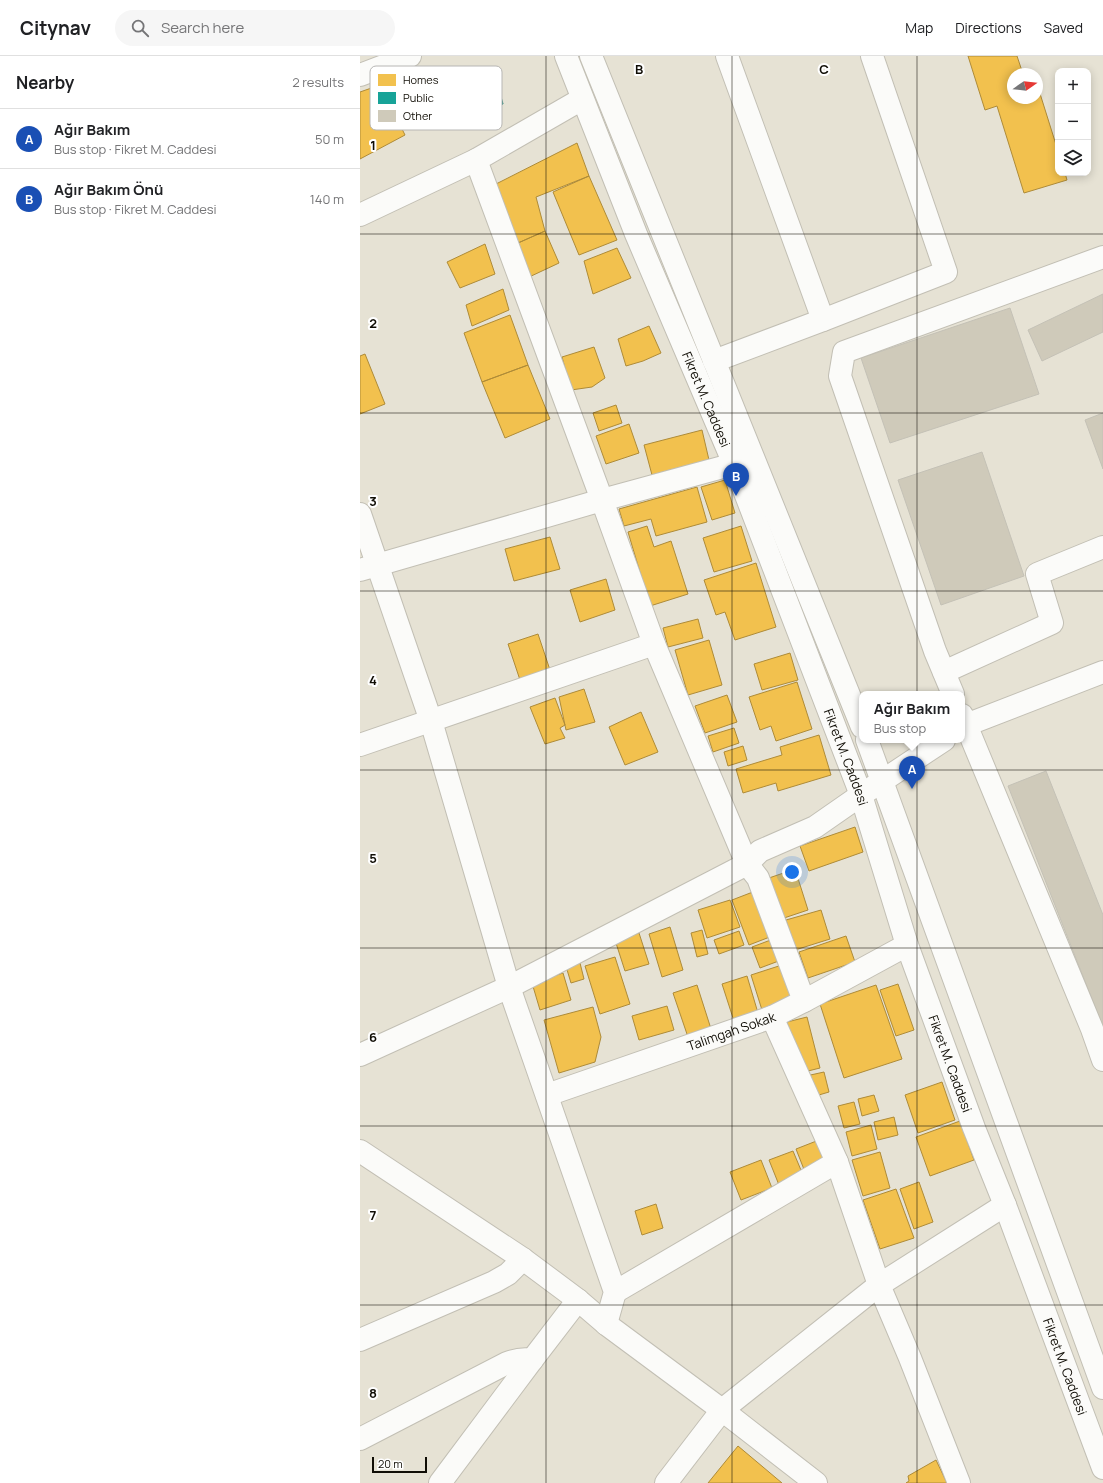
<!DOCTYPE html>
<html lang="en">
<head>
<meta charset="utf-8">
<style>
  :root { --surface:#fff; --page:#f6f6f6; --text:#202124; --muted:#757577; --line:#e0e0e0; --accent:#7c3aed }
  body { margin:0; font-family:Manrope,sans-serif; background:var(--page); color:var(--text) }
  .controls { position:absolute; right:12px; top:12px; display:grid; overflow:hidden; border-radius:8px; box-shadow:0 2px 10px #0003 }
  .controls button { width:36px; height:36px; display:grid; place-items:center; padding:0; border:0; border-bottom:1px solid var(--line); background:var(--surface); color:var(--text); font:20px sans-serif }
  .compass { position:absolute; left:647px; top:12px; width:36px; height:36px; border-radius:50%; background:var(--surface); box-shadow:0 2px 10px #0003; rotate:76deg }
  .scale { position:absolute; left:12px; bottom:10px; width:55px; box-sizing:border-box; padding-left:4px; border:2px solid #100d05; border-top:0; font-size:11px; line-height:14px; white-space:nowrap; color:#100d05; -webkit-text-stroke:3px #fff; paint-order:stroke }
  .you { position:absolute; left:432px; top:816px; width:14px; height:14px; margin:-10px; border:3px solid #fff; border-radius:50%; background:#1a73e8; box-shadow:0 0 0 6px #1a73e833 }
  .badge { display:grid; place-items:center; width:26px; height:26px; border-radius:50%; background:var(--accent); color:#fff; font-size:13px; font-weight:700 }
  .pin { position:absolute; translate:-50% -33px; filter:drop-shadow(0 1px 2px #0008) }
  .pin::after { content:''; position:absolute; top:21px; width:14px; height:12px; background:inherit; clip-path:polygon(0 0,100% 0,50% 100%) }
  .popup { position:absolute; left:499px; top:635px; width:106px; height:52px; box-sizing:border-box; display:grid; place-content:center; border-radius:8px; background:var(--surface); filter:drop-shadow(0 1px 3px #0005); font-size:13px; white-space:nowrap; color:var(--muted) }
  .popup b { font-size:15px; color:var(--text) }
  .popup::after { content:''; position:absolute; left:50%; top:100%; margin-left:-8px; border:8px solid transparent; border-top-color:var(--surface) }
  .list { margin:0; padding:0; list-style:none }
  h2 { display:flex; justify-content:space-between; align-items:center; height:52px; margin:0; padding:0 16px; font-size:17px }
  h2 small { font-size:13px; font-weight:400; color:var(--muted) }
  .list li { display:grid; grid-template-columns:26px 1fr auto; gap:12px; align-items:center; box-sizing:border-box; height:60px; padding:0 16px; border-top:1px solid var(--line) }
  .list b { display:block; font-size:15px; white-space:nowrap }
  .list p { margin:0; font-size:13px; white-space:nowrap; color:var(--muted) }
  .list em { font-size:13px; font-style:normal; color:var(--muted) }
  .icon { flex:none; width:22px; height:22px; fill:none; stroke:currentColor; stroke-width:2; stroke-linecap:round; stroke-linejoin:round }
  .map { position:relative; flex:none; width:743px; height:1427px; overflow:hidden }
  header { display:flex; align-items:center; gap:24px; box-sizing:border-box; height:56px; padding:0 20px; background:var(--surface); border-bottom:1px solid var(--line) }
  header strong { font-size:19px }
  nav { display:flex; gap:22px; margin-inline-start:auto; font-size:14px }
  .search { width:280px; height:36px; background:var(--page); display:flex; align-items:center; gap:10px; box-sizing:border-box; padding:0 14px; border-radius:22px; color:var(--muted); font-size:15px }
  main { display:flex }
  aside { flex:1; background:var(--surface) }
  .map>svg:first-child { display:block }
  .homes { fill:#f2c14e; stroke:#ae8b38 }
  .public { fill:#17a398; stroke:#15766c }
  .building { fill:#cfcaba; stroke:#c4c1b6 }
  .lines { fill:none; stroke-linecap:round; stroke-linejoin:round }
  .minor-casing { stroke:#c2bfb4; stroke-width:24 }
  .major-casing { stroke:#c2bfb4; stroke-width:24 }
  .minor { stroke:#fbfbf9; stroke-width:22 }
  .major { stroke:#fbfbf9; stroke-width:22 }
  .grid { fill:none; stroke:#100d05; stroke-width:1; stroke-opacity:0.55 }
  .labels { text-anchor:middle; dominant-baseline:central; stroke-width:4; stroke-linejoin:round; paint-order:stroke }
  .street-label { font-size:13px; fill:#100d05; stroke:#fff }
  .key { fill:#fff; stroke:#b7b6b4; stroke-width:1 }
  .key-label { font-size:11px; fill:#100d05 }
  .grid-label { font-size:13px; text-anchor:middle; font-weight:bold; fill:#100d05; stroke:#fff; stroke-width:4; stroke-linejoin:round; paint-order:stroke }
</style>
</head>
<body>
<header>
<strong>Citynav</strong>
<div class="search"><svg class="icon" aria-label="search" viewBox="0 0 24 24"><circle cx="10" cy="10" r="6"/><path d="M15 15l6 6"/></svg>Search here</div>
<nav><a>Map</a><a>Directions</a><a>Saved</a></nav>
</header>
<main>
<aside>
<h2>Nearby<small>2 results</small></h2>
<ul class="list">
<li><span class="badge" style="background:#1a4fb4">A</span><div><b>Ağır Bakım</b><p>Bus stop · Fikret M. Caddesi</p></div><em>50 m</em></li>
<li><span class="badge" style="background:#1a4fb4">B</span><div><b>Ağır Bakım Önü</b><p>Bus stop · Fikret M. Caddesi</p></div><em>140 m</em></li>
</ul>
</aside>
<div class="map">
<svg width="743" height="1427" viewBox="0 0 743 1427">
  <rect width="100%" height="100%" fill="#e6e2d4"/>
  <path class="homes" d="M608,0h49l6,18h-10v24h24v-14l21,67v22h7l2,7 -43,13 -27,-87 -12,4z
    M20,29l25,50 -45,24v-67z
    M217,87l12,33 -53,21 9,34 -27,12 -22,-59z
    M229,120l28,64 -38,15 -26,-63z
    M185,175l14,32 -32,15 -9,-35z
    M125,188l10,30 -35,14 -13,-26z
    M257,192l14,30 -38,16 -9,-33z
    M143,233l6,21 -37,16 -6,-21z
    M150,259l18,50 -46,17 -18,-49z
    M289,270l12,27 -18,8 -17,5 -8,-27z
    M234,291l11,31 -13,9 -21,3 -9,-33z
    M5,298l20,50 -25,10v-58z
    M168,309l22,54 -45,19 -23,-56z
    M256,349l6,18 -23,8 -6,-18z
    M269,368l10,29 -33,11 -10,-28z
    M342,374l7,30 -57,15 -8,-30z
    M365,424l10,33 -23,7 -11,-33z
    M337,431l10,35 -51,14 -5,-17 -27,7 -5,-17z
    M287,470l7,21 17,-6 17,53 -38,12 -22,-74z
    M381,470l11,35 -38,11 -11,-34z
    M190,481l10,32 -46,12 -9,-32z
    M396,507l20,64 -41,13 -10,-28 -9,3 -12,-35z
    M246,523l9,31 -35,12 -10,-32z
    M338,563l5,19 -35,9 -5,-19z
    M178,578l12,36 -30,10 -12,-36z
    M349,584l13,45 -34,10 -13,-45z
    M430,597l8,27 -36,10 -8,-26z
    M437,626l15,47 -36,12 -5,-15 -11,4 -11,-33z
    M224,633l11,33 -29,8 -7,-33z
    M367,639l10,27 -32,11 -10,-27z
    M195,642l10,27 -5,3 5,10 -20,6 -15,-37z
    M281,656l17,40 -33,13 -16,-38z
    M374,672l5,15 -26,9 -5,-16z
    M459,679l12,40 -53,16 -2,-8 -33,10 -7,-24 46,-14 -2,-8z
    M383,690l4,14 -19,6 -4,-14z
    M495,771l8,25 -54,19 -9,-25z
    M435,813l13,41 -27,9 -12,-41z
    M398,834l17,45 -26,10 -17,-45z
    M370,844l10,27 -33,11 -9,-28z
    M461,854l9,29 -35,11 -9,-30z
    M310,871l13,43 -21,7 -13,-43z
    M342,874l6,24 -11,3 -6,-24z
    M379,875l5,14 -25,9 -5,-14z
    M279,877l10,31 -24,7 -10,-31z
    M486,880l9,26 -47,16 -9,-26z
    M416,882l8,21 -24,9 -8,-21z
    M255,901l15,47 -30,10 -15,-48z
    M219,903l5,20 -13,4 -6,-20z
    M425,908l11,35 -34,11 -11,-35z
    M203,917l8,27 -31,10 -8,-27z
    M387,920l11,37 -24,8 -12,-37z
    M538,928l16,46 -18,6 -16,-46z
    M337,929l15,47 -23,8 -16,-47z
    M516,929l26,74 -58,19 -24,-74z
    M307,950l7,24 -35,10 -7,-24z
    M233,951l8,30 -6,25 -36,11 -15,-53z
    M447,961l13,51 -20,5 -13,-51z
    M464,1016l5,20 -17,5 -6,-21z
    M582,1026l13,38 -37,13 -13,-38z
    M514,1039l5,16 -17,5 -4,-17z
    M494,1046l6,22 -16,4 -6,-22z
    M534,1061l4,18 -20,5 -4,-18z
    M600,1065l14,39 -44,16 -14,-39z
    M511,1069l6,24 -25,7 -6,-24z
    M459,1084l9,24 -23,8 -9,-23z
    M433,1095l10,24 -24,10 -10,-25z
    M520,1096l10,36 -27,8 -11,-36z
    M401,1104l11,28 -31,12 -11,-28z
    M559,1126l14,40 -19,7 -14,-40z
    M536,1133l18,49 -34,11 -17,-49z
    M296,1148l7,24 -21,7 -7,-24z
    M378,1390l44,37h-74z
    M576,1404l11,23h-41l3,-2 -1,-5z"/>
  <path class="public" d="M133,11l10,37 -48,14 -10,-38z"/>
  <path class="building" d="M743,238v38l-61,29 -14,-31z
    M650,252l29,86 -149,49 -29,-85z
    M743,357v56l-18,-49z
    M622,396l42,124 -83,29 -43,-125z
    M686,715l57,144v112l-95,-241z"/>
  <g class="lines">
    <defs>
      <g id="minor">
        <path d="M0,19l50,-19"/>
        <path d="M222,43l-106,61 126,340 52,144 93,220 11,14 46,123"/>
        <path d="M0,159l116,-55"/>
        <path d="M463,264l123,-48 -74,-216"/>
        <path d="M354,305l109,-41 -96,-264"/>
        <path d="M0,458l71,207 78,266 106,305 -9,32"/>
        <path d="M0,514l242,-70 132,-36"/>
        <path d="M584,616l108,-49 -15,-49 66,-27"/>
        <path d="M593,638l-18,-43 -95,-275 4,-24 259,-95"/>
        <path d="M602,659l130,314 11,31"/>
        <path d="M602,672l4,-3 137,-53"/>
        <path d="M0,689l294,-101"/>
        <path d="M412,961l65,145 42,123 31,73 49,125"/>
        <path d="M0,999l149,-68 238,-123 13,-13 55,-24 46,-32 83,-55"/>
        <path id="s1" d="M187,1039l225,-78 32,-16 103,-56"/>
        <path d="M0,1095l163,108 55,41 28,24 116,86 94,73"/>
        <path d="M255,1236l222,-130"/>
        <path d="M0,1284l134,-58 14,-8 15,-15"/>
        <path d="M0,1383l147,-76c8,-3 16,-5 25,-3"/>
        <path d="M80,1427l92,-123 46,-60"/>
        <path d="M306,1427l56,-73 157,-125 126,-80"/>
      </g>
      <g id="major">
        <path id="s2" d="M206,0l70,178 98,230 127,331 46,150 67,183 31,77 98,263"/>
        <path d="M231,0l271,671"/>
        <path d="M507,684l236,648"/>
      </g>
    </defs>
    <use href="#minor" class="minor-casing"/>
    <use href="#major" class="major-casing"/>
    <use href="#minor" class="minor"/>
    <use href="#major" class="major"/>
  </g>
  <path class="grid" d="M186,0v1427M372,0v1427M557,0v1427M0,178h743M0,357h743M0,535h743M0,714h743M0,892h743M0,1070h743M0,1249h743"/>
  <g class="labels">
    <g class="street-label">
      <text stroke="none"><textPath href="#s2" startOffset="371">Fikret M. Caddesi</textPath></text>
      <text stroke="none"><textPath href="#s2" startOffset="755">Fikret M. Caddesi</textPath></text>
      <text stroke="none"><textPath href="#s1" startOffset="195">Talimgah Sokak</textPath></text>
      <text stroke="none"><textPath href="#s2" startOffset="1079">Fikret M. Caddesi</textPath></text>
      <text stroke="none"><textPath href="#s2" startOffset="1403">Fikret M. Caddesi</textPath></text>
    </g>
  </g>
  <rect x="10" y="10" width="132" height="64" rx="6" class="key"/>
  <rect x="18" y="18" width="18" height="12" fill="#f2c14e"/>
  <rect x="18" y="36" width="18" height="12" fill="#17a398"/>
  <rect x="18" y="54" width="18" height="12" fill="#cfcaba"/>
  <g class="key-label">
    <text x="43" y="28">Homes</text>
    <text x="43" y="46">Public</text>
    <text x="43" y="64">Other</text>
  </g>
  <g class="grid-label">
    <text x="279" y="18">B</text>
    <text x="464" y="18">C</text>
    <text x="13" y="94">1</text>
    <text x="13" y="272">2</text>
    <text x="13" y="450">3</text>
    <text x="13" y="629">4</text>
    <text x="13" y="807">5</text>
    <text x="13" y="986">6</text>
    <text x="13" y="1164">7</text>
    <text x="13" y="1342">8</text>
  </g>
</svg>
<div class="controls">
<button>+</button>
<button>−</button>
<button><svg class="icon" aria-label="layers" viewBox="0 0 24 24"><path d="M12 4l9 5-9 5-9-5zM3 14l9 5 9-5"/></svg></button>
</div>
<svg class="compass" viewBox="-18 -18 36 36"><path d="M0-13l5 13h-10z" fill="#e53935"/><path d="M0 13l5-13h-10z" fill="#757577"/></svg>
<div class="scale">20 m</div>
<div class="you"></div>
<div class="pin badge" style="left:552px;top:733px;background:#1a4fb4">A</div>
<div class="popup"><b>Ağır Bakım</b>Bus stop</div>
<div class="pin badge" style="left:376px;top:440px;background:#1a4fb4">B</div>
</div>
</main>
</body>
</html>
